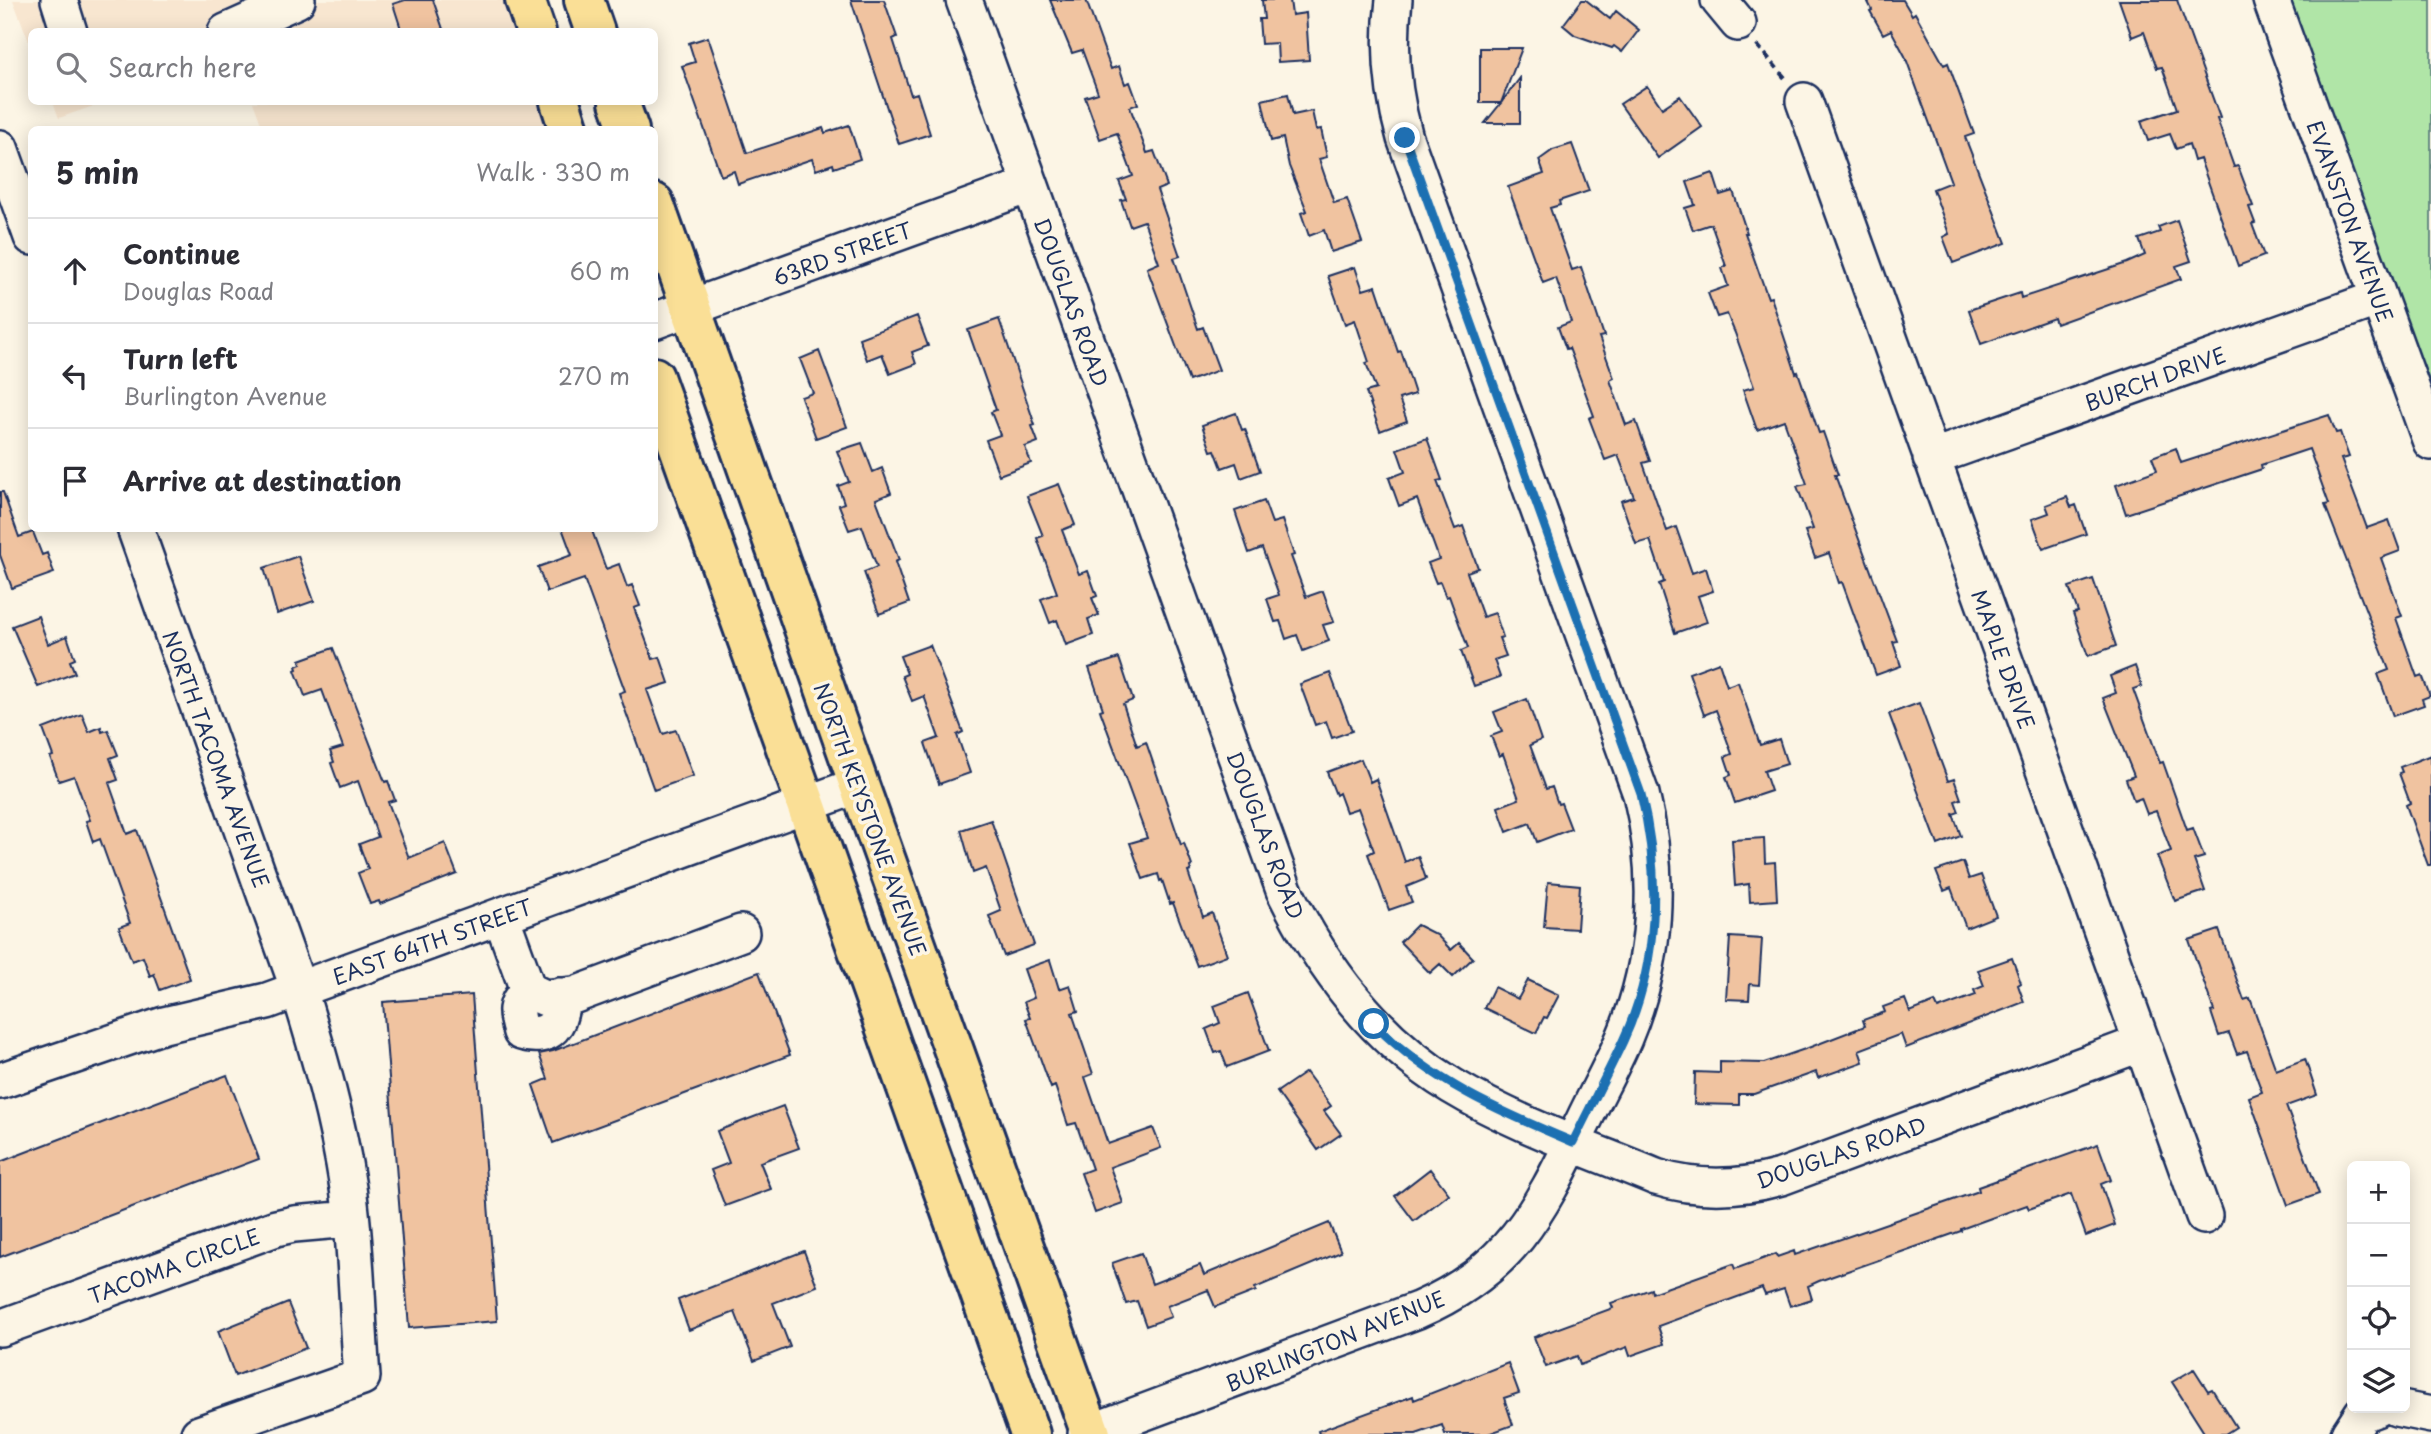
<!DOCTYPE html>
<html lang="en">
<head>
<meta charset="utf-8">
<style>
  :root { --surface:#fff; --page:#f2f2f3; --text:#2b2b33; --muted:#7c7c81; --line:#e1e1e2 }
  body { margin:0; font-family:"Playpen Sans",sans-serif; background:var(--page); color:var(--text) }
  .controls { position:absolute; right:21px; bottom:21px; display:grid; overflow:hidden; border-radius:10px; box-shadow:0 4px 18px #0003 }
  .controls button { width:63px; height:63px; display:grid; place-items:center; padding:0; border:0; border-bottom:2px solid var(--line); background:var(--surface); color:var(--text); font:35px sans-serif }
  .stop { position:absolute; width:21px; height:21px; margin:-16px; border:5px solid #1f6fb2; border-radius:50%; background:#fff }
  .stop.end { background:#1f6fb2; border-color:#fff; box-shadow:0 2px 7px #0008 }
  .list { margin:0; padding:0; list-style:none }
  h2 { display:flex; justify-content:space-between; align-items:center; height:91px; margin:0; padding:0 28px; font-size:30px }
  h2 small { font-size:23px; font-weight:400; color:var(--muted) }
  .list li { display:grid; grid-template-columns:46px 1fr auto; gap:21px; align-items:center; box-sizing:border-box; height:105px; padding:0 28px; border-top:2px solid var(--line) }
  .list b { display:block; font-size:26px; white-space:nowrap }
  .list p { margin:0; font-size:23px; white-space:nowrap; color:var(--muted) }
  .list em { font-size:23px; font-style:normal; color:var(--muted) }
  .icon { flex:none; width:38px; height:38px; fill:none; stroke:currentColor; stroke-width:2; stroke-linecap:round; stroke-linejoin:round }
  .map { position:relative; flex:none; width:2431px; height:1434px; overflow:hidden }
  .search { position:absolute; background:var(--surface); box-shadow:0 4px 18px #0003; left:28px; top:28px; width:630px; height:77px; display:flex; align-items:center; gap:18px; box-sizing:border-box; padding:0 24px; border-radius:10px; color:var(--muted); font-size:26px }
  .panel { position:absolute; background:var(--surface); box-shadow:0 4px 18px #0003; left:28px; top:126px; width:630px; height:406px; border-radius:10px }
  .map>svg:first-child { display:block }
  .built { fill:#f8e6d0 }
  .green { fill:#b0e5a7; stroke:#668a82; stroke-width:2 }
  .building { fill:#f0c3a0; stroke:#1b2f5e; stroke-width:2 }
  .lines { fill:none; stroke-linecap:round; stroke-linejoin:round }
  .minor-casing { stroke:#1b2f5e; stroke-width:40 }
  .major-casing { stroke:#1b2f5e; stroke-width:44 }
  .path { stroke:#1b2f5e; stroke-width:4.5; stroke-dasharray:7 5; stroke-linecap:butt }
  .minor { stroke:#fcf5e5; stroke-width:35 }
  .major { stroke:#fadf96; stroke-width:38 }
  .route { stroke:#1f6fb2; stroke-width:9 }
  .labels { text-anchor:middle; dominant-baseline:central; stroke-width:7; stroke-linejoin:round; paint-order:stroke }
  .street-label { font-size:21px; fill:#1b2f5e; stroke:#fcf5e5 }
</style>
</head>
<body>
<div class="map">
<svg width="2431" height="1434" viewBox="0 0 2431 1434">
  <rect width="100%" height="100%" fill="#fcf5e5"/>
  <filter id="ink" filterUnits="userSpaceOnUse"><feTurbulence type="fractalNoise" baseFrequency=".0143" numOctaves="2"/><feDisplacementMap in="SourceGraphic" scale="14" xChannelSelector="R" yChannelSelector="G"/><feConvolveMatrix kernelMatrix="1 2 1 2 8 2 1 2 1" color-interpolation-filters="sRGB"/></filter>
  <g filter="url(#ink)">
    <path class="built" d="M13,0h499l10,31 -490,1 -1,15z
      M53,102h52l-46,16z
      M253,102h292l9,27h-291z"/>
    <path class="green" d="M2270,0h161v444z"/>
    <path class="building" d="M405,0h28l11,32h-42l-9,-28z
      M851,0h33l13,37 -4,2 18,56 6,-2 13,41 -31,10z
      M1050,0h36l25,69 8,-3 6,18 5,-2 8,22 -8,3 17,46 7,-2 13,35 -10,4 23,66 -6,2 24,71 5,-2 16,43 -30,11 -42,-113 12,-5 -15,-42 -14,5 -9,-26 5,-1 -7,-18 14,-5 -16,-43 -17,6 -15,-42 13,-4 -16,-43 -10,3z
      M1262,0h28l2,15 14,-2 3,47 -31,2 -1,-19 -16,1 -2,-25h5z
      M1582,0h4l24,19 6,-8 23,19 -17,22 -8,-6 -2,2 -37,-13 -12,-10z
      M1867,0h36l9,15 3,-2 29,52 4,-2 26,71 -9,3 41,106 -53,20 -10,-26 6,-3 -16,-45 18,-7 -46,-126 -14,-26 -8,4 -13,-23 2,-1z
      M2119,0h58l43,118 -3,1 17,48 4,-1 15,40 -4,1 6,16 -3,1 12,32 -26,10 -38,-107 -6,2 -5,-17 -13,5 -6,-15 -22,7 -7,-20 36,-12 -15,-42 -5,1 -13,-36 -12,5z
      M708,37l39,116 76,-25 2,5 24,-8 11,34 -26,9 -1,-4 -17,6 -4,-11 -74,25 -4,-13 -13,5 -39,-110 13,-4 -6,-19z
      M1480,48h42l-21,55 19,-25v45h-35l16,-20h-21z
      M1647,86l15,22 18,-12 22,31 -44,31 -38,-54z
      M1288,94l5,21 19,-4 4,19 5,-1 6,28 -8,2 15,44 13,-4 15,43 -31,10 -7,-22 -15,6 -8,-23 6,-2 -18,-45 -6,-28 -12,3 -9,-41z
      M1572,144l17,47 -30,10 1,4 -10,3 22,62 9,-3 23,69 -5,1 15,41 -4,2 16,45 10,-4 14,40 -7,2 24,68 9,-4 16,46 14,-5 7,23 -15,5 9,26 -32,11 -16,-49 5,-2 -14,-42 -14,4 -15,-43 13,-4 -16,-42 -13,5 -16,-42 5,-2 -25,-68 -3,1 -8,-22 13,-5 -15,-44 -13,5 -35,-96 36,-13 -5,-14 14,-10z
      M1713,173l7,22 13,-4 14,42h-2l23,65 3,-1 25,76 2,-1 21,61 4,-1 15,43h-3l62,166 -4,1 8,24 -25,9 -34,-93 -3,1 -10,-30 -14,5 -10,-27 8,-2 -16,-43 10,-2 -23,-64 -27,10 -14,-40 11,-3 -19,-54 -8,-19 -10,3 -9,-24 20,-7 -6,-18 4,-2 -15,-42 -18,6 -8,-22 10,-3 -8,-23z
      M2177,220l14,41 -15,5 5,13 -125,45 -2,-6 -73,26 -12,-34 51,-17 1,5 106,-35 18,-8 -6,-16 21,-7 -2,-5z
      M1355,267l8,23 13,-4 22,66 3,-1 14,43 -16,5 8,22 -27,10 -14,-39 10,-3 -10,-26 3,-1 -14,-42 -10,4 -17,-48z
      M917,316l11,30 -16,6 4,12 -26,10 -8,-20 -15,6 -8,-22z
      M999,319l36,106 -3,1 6,16 -13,5 6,16 -32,12 -13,-35 14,-5 -9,-23 5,-2 -28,-80z
      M819,351l28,76 -31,11 -15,-41 12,-4 -13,-34z
      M1236,413l6,17 3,-1 15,42 -19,7 -5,-15 -14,5 -7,-18 -4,1 -9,-26z
      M2329,415l7,18 4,-1 9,25 -8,2 26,69 22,-8 11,31 -19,7 21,58 -6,2 21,59 5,-2 8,21 -8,3 2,6 -31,11 -15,-42 11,-4 -64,-165 4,-1 -20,-55 -48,16 1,4 -136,45 -10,-29 41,-15 -5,-13 24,-9 5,15z
      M1427,438l15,42 -5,1 18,48 8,-3 15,42 -11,4 16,45 12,-4 8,24 -4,1 7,18 -12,4 6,17 -26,9 -13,-35 7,-3 -19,-52 -3,1 -6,-15 -4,1 -8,-20 11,-4 -22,-60 -18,7 -10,-28 16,-6 -8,-23z
      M862,443l11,29 9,-4 9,25 -15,6 23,61 -4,2 14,41 -30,11 -15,-42 13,-5 -15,-41 -13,4 -10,-25 5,-2 -6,-17 11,-4 -12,-31z
      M1059,484l16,41 -13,5 17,44 9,-3 9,25 -5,2 7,17 -11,4 5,16 -27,10 -9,-25 -7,3 -9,-24 16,-6 -20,-55 6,-2 -16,-40z
      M0,492h3l16,45 14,-5 9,23 5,-2 7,20 -42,15 -12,-33z
      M2067,497l4,10 5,-2 10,29 -43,15 -11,-30 17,-6 -3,-8z
      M1264,501l8,22 10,-3 12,35 -3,1 15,41 17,-6 11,31 -11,3 6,16 -26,10 -6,-16 -11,4 -6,-18 -5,1 -8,-23 12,-4 -17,-47 -13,5 -14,-42z
      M562,528h29l15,41 13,-5 8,23 5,-2 8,21 -6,2 19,51 7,-2 9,26 -22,7 16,44 13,-4 17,46 -39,14 -35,-97 6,-2 -41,-112 -37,13 -9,-25 34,-12z
      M298,556l16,45 -37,13 -13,-46z
      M2093,579l23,67 -28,10 -15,-43 5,-1 -9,-25z
      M38,616l10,28 19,-8 8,23 -5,2 5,12 -37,14 -26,-61z
      M930,645l33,87 -6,3 13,38 -31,11 -14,-41 14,-5 -15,-42 -12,5 -10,-25 5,-2 -7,-18z
      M333,648l52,134 3,-1 7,19 -7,2 21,56 36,-15 12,31 -77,30 -1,-3 -9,3 -12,-31 10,-4 -9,-25 19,-7 -20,-56 -18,7 -9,-25 3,-1 -4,-11 13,-4 -21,-57 -17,6 -10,-26 2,-1 -1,-3 5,-2 -1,-4z
      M1119,658l14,42 -10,4 14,42 9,-4 35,103 3,-2 8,23 -2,1 1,4 -3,1 15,45 9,-4 15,42 -30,11 -24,-63 -3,1 -8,-24 -2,1 -2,-7 -15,5 -13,-36 17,-5 -47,-128 3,-1 -14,-41z
      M1719,662l8,24 11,-4 22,63 19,-6 8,25 -23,7 7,20 -36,12 -9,-26 5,-2 -6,-18 7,-3 -16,-44 -12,5 -15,-42z
      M2135,666l7,20 -9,3 27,74 3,-1 24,68 6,-2 11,29 -10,3 11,31 -30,10 -18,-45 14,-5 -15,-40 -9,3 -6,-16 -7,3 -8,-22 8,-3 -31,-78 13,-5 -6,-17z
      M1330,673l22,58 -20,7 -6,-17 -11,4 -15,-41z
      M1527,699l14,41 -11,5 16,44 6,-2 6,17 3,-1 10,26 -34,13 -7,-19 -23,9 -9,-25 21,-8 -16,-45 -4,2 -8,-20 11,-4 -8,-20z
      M1919,703l29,78 6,-2 7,20 -6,2 4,11 -6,2 8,22 -23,9 -49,-131z
      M82,714l7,18 12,-5 1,5 6,-2 10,25 -8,3 8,22 -9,3 18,51 10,-4 53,149 -30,11 -6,-16 -4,2 -7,-19 -11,4 -13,-34 11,-4 -30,-84 -7,3 -7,-21 4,-1 -16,-44 -15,5 -9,-24 3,-1 -10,-27z
      M2431,755v110h-3l-22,-60 4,-2 -11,-30 3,-1 -2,-5z
      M1361,759l9,23 6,-3 29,83 13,-6 8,23 -20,8 6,15 -23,8 -21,-56 6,-3 -16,-43 -12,4 -7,-19 -3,2 -9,-23z
      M991,820l43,125 -30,11 -15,-40 12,-5 -15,-43 -13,5 -12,-43z
      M1764,838l1,25 10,-1 2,38 -27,2 -1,-18 -14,2 -3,-46z
      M1963,862l6,17 12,-4 15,41 -30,12 -15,-40 -7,3 -8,-20z
      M1548,882l32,3 -3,44 -33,-2z
      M1417,925l20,10 14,15 8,-7 14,15 -20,19 -13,-13 -10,9 -30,-31z
      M2219,930l25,70 6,-2 26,72 29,-11 12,36 -31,11 33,88 -31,11 -39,-108 13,-5 -15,-41 -10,3 -8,-21 -10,3 -8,-24 3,-1 -25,-71z
      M1730,937l32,2 -3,46 -9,-1 -1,16 -23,-1z
      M2012,958l9,25 -3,2 6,17 -118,46 -5,-14 -42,16 4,12 -45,16 -2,-6 -62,22h-15v11l-45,-1 1,-32 25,1v-11l44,1 44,-15 57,-22 -2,-6 22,-8 -2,-5 22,-8 5,13 25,-10 3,7 38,-14 -2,-5 10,-4 -6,-16z
      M1050,960l9,29 11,-4 8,26 -6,2 21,61 -8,3 23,67 45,-16 8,20 -51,19 13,36 -28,10 -14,-40 11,-4 -16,-46 -8,2 -13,-39 -4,2 -25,-69 4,-1 -6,-16 10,-4 -10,-29z
      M759,972l31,83 -237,88 -20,-58 15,-6 -9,-25 14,-3z
      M1528,980l31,15 -12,23 -3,-1 -8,16 -52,-25 10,-21 24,12z
      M1248,993l21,58 -42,16 -6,-16 -6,2 -9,-24 14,-6 -6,-17z
      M472,995l25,326 -88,7 -26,-326z
      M1306,1072l25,34 -7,5 17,23 -23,16 -41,-58z
      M227,1075l32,84 -259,98v-95z
      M783,1106l16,42 -39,14 11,27 -46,17 -14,-36 18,-7 -12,-32z
      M2098,1144l13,36 -10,4 14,41 -29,11 -15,-42 -42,15 -2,-4 -66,24v2l-142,50 -11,5 4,13 -22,7 -6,-17 -19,6 -3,-7 -104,38 6,18 -34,12 -3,-9 -47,18 -3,-9 -31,11 -12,-30 79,-29 -2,-5 40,-14 1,4 81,-29 2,5 41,-15 1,3 17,-6 1,4 184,-64 -1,-4z
      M1430,1169l19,25 -35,27 -19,-25z
      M1329,1223l12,29 -86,36 1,3 -41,16 -7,-17 -41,16 4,11 -25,9 -9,-25 -11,3 -14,-41 29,-10 11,31 48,-19 4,10z
      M804,1251l13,35 -44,17 17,44 -36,14 -19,-49 -46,18 -11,-30z
      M288,1303l18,45 -71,28 -17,-45z
      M1508,1363l11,30 -15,5 9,27 -25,9h-43l-3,-9 -26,9h-97l-1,-3 95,-35 1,4z
      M2194,1369l14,22 4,-2 24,38 -11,7h-20l-33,-52z"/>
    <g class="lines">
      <defs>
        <path id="minor" d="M59,0l10,32
          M964,0l320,890c39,79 91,149 168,196 63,38 136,63 204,91 42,13 82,12 125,0l361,-134
          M1719,0l19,23
          M2271,0l160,442
          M226,32l71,-32
          M1804,101l400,1115
          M0,148l32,89
          M654,321l376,-136
          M1931,458l448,-160
          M135,528l164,462c20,65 39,130 49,198 9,62 9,126 14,189l-163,57
          M501,916l27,74 17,8 30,-3 166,-62
          M528,990c-14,15 -13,22 -7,42 29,9 42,-9 39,-36
          M0,1081l164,-56 103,-24 592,-216
          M0,1328l276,-100 18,-4 57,-5
          M2396,1408l35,7
          M1086,1434l332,-124c96,-42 122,-101 166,-190 13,-27 28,-54 40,-82 33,-78 37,-162 17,-244l-236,-656c-13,-46 -17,-91 -11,-138
          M2349,1434l13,-20 16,-6"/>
        <path id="major" d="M525,0l11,32
          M584,0l11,32
          M560,102l9,28
          M619,102l10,28
          M654,203l205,582 232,649
          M654,377l376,1057"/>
      </defs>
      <use href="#minor" class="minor-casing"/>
      <use href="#major" class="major-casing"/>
      <path class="path" d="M1757,45l28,33"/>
      <use href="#minor" class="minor"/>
      <use href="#major" class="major"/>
    </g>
  </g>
  <g class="lines" filter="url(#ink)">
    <path class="route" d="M1374,1024c58,58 125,87 199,118 16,-33 34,-67 50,-101 36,-77 38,-166 18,-247l-236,-656"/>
  </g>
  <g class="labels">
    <g class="street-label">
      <text transform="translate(2351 221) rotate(70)">EVANSTON AVENUE</text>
      <text transform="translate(842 253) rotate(-20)">63RD STREET</text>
      <text transform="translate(1072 302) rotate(70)">DOUGLAS ROAD</text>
      <text transform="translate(2155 378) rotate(-20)">BURCH DRIVE</text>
      <text transform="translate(2004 659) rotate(70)">MAPLE DRIVE</text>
      <text transform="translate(217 759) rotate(70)">NORTH TACOMA AVENUE</text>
      <text transform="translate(871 819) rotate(70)">NORTH KEYSTONE AVENUE</text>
      <text transform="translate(1266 835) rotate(69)">DOUGLAS ROAD</text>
      <text transform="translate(432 941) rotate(-20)">EAST 64TH STREET</text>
      <text transform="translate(1841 1152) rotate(-19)">DOUGLAS ROAD</text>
      <text transform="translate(174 1265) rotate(-20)">TACOMA CIRCLE</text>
      <text transform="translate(1335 1340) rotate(-22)">BURLINGTON AVENUE</text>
    </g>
  </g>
</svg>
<div class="controls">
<button>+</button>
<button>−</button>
<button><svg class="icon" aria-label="locate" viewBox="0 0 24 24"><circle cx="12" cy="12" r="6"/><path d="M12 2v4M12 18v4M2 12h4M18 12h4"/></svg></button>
<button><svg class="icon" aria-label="layers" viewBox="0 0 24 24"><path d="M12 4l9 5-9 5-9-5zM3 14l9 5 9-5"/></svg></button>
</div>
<div class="stop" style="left:1374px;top:1024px"></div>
<div class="stop end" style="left:1405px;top:138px"></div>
<div class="search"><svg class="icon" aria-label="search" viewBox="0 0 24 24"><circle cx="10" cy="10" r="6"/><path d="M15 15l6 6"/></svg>Search here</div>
<section class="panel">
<h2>5 min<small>Walk · 330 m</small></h2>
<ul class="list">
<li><svg class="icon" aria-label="ahead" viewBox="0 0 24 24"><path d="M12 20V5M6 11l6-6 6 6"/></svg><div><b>Continue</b><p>Douglas Road</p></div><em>60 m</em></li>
<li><svg class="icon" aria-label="left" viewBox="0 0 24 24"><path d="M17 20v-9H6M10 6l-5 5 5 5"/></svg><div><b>Turn left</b><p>Burlington Avenue</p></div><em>270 m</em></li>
<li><svg class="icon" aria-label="arrive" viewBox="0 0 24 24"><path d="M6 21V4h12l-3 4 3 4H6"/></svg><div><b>Arrive at destination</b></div></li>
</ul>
</section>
</div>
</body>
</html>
